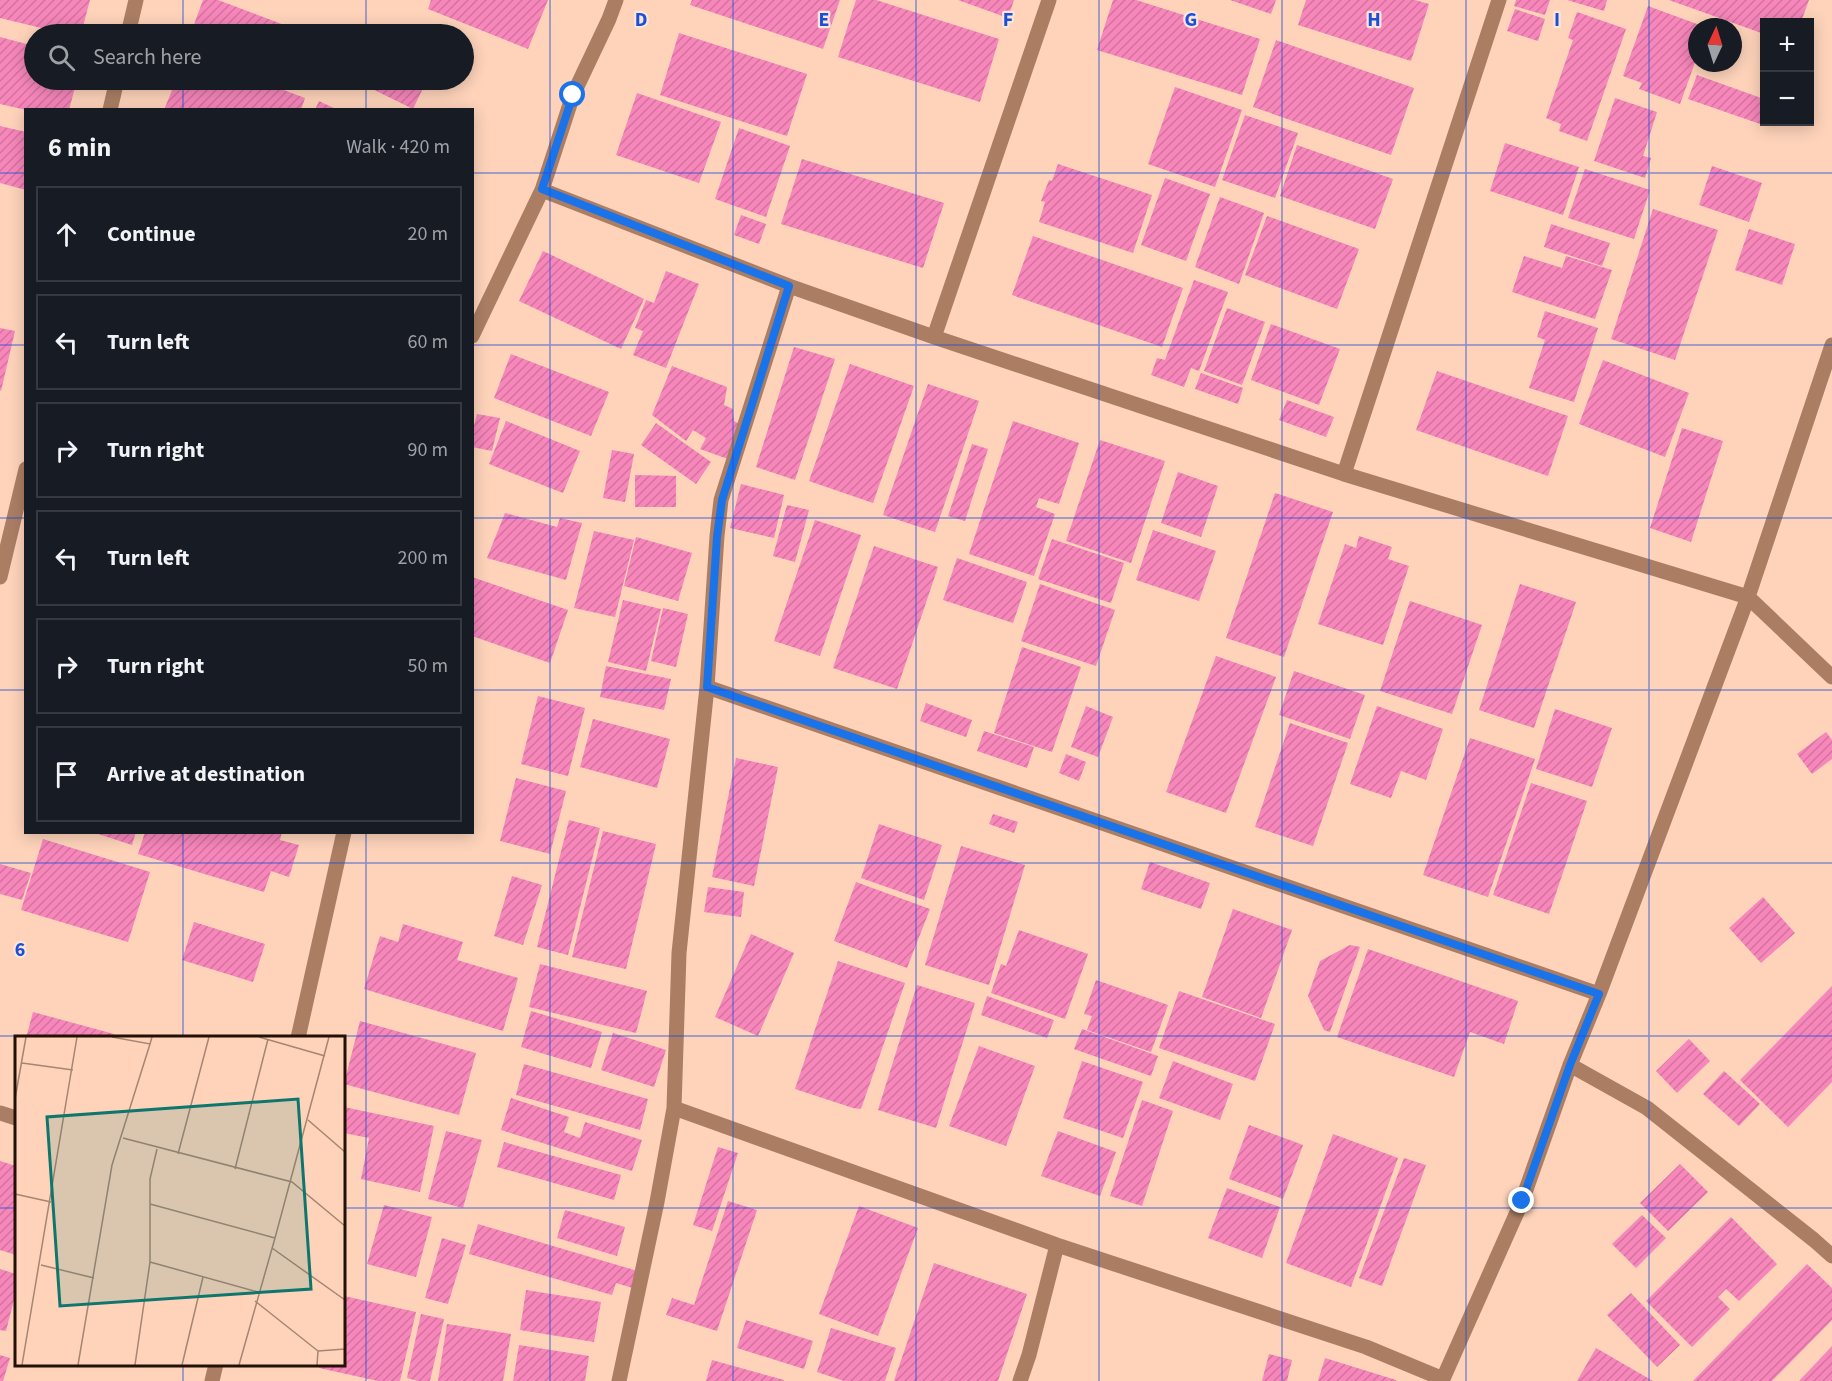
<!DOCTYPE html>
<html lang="en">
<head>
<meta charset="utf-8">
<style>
  :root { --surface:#171b24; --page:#20242c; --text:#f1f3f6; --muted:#9ea1a6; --line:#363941 }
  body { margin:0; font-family:"Source Sans 3",sans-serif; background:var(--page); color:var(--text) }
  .controls { position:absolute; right:18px; top:18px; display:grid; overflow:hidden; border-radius:0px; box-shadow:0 3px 15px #0003 }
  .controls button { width:54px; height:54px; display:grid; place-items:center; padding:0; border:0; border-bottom:2px solid var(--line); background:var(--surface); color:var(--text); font:30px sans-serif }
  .compass { position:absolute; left:1688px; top:18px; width:54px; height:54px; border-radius:50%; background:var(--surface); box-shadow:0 3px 15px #0003; rotate:4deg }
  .stop { position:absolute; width:18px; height:18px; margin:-14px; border:4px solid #1a73e8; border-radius:50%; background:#fff }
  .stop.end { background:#1a73e8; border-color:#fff; box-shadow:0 2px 6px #0008 }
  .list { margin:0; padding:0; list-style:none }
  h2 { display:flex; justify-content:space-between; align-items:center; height:78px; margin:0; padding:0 24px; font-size:26px }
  h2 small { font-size:20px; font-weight:400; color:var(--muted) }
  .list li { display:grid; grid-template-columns:39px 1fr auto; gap:18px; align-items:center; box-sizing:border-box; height:96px; margin:0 12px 12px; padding:0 12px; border:2px solid var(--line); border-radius:0px }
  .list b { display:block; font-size:22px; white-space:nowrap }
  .list em { font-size:20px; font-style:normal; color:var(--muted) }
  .icon { flex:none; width:33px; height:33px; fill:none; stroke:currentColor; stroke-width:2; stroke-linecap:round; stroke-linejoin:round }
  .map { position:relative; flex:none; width:1832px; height:1381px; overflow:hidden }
  .search { position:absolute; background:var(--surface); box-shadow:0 3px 15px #0003; left:24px; top:24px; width:450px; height:66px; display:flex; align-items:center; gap:15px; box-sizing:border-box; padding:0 21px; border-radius:33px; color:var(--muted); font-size:22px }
  .panel { position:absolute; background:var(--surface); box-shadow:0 3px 15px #0003; left:24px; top:108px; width:450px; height:726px; border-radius:0px }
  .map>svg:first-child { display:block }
  .building { fill:url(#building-hatch) }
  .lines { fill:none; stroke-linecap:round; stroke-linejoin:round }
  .minor { stroke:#ab7e64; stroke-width:15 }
  .route { stroke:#1a73e8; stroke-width:8 }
  .grid { fill:none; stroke:#1d4ed8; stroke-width:1.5; stroke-opacity:0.55 }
  .inset-road { fill:none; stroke:#a68572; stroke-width:1.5 }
  .view { fill:#0f766e; fill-opacity:0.15; stroke:#0f766e; stroke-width:3 }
  .inset-edge { fill:none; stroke:#231106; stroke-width:3 }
  .grid-label { font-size:20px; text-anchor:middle; font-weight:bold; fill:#1d4ed8; stroke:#fbe5d9; stroke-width:4.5; stroke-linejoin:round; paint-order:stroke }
</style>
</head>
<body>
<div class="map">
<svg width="1832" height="1381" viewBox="0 0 1832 1381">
  <defs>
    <pattern id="building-hatch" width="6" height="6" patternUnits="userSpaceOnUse" patternTransform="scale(1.5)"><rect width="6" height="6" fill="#f786bb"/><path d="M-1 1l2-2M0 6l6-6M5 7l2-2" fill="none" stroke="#d3739f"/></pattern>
  </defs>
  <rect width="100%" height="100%" fill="#fed3ba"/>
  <path class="building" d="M0,0h90l-9,34h-15l-66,-16z
    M203,0h15l90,34h-103l-13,-4z
    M431,0h117l-20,49 -100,-40z
    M692,0h148l-17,49 -133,-44z
    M856,0h20l123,39 -19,63 -142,-45z
    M958,0h56l-6,18z
    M1113,0h23l124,39 -18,56 -145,-45z
    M1230,0h46l-5,14z
    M1306,0h109l14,4 -18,57 -113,-36z
    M1516,0h34l-5,15 -31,-9z
    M1567,0h40l-3,11z
    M1669,0h140l-8,22h-37v12z
    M1648,6l57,21h-8v30l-17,47 -41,-15 3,-6 -19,-7z
    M1515,9l30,10 -7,22 -31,-10z
    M1577,12l49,17 -39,112 -28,-10 2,-7 -15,-6 27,-78 -5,-2z
    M366,24l22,10h-26z
    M679,33l128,41 -20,62 -127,-41z
    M0,37l34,9v34h43l-8,30h-43l-26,-6z
    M1276,40l138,48 -23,67 -138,-48z
    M1697,75l67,24v21l-1,5 -75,-26z
    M176,80h81l48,18 -4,12h-137z
    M354,80h73l-14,29z
    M1175,87l67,23 -27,77 -67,-23z
    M637,93l84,29 -22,61 -83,-28z
    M1615,98l42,14 -14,44 8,2 -6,20 -51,-17z
    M319,101l19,9h-23z
    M1245,115l53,18 -23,65 -53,-18z
    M0,126l26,6v58l-26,-7z
    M739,128l51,18 -24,71 -51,-18z
    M1505,143l74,24 -16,48 -73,-24z
    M1297,145l96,34 -18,50 -95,-33z
    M802,159l142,44 -21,65 -142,-44z
    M1058,164l94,31 -19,58 -94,-31 6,-20 -4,-1 8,-21 3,1z
    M1712,166l50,17 -13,39 -50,-17z
    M1585,169l65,21 -16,49 -66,-21z
    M1165,178l45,16 -24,67 -45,-16z
    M1220,197l44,16 -25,71 -44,-17z
    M1653,209l65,21 -43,130 -64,-21z
    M741,215l25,9 -7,20 -25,-9z
    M1267,216l92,33 -22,60 -92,-34z
    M1551,224l59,19 -8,23 -58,-19z
    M1749,229l46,15 -13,41 -47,-15z
    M1033,236l150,52 -21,59 -150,-52z
    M543,251l101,48 -23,50 -102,-48z
    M1524,256l38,12 4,-12 46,14 -17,49 -83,-27z
    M666,271l33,13 -33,84 -33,-13 10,-24 -8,-3 11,-28 8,3z
    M1194,280l34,12 -29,79 -8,-3 -7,19 -33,-12 6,-17 8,2z
    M1227,308l38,14 -23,63 -38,-14z
    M1545,311l53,17 -24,74 -45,-14 16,-48 -8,-3z
    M1271,324l69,25 -21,56 -68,-25z
    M0,328l15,3 -14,60 -1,-1z
    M794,347l41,12 -40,121 -39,-13z
    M511,354l98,38 -18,44 -97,-38z
    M1603,360l86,33 -24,64 -86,-33z
    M850,364l64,22 -41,117 -64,-22z
    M672,366l55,21 -3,18 9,4 1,12 6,3 -12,35 -28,-10 6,-11 -13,-8 -7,11 -34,-26z
    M1437,371l131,45 -20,60 -132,-46z
    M1201,373l42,15 -5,16 -43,-15z
    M928,384l51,17 -44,131 -52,-17z
    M1287,400l47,17 -8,20 -47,-17z
    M477,414l23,4 -8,33 -20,-4v-14z
    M506,421l74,30 -17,42 -74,-29z
    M1013,421l66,22 -20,61 -20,-6 -3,9 19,7 -21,62 -65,-22z
    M656,423l55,39 -15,22 -55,-39z
    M1682,428l41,13 -32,101 -41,-14z
    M1100,440l65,21 -34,102 -65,-22z
    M972,444l16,5 -23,72 -17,-5z
    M612,450l22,4 -9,48 -22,-4z
    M1178,472l40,14 -17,51 -40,-14z
    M635,475l41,1v31h-41z
    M741,484l43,11 -10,43 -44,-10z
    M1275,493l58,19 -49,145 -58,-19z
    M787,505l22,5 -14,52 -22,-6z
    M505,513l52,14 3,-9 22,5 -16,57 -79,-22z
    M815,520l46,15 -41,121 -46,-15z
    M1153,530l63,21 -17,50 -63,-21z
    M594,531l40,9 -19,77 -41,-9z
    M1359,536l33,11 -4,12 21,7 -26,79 -65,-21 27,-80 11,4z
    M636,537l56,16 -14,48 -54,-15z
    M1052,539l72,24 -13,40 -73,-24z
    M874,546l64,21 -41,122 -64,-21z
    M957,558l70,24 -14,41 -70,-23z
    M472,577l96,33 -18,53 -78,-27z
    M1040,584l75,26 -19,56 -75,-25z
    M1520,584l56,18 -42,126 -55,-18z
    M623,600l38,9 -15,62 -38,-9z
    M1410,601l72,24 -30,89 -72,-23z
    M663,608l25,6 -12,53 -25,-6z
    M1022,647l59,20 -29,85 -58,-19z
    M1216,656l60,21 -50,136 -60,-21z
    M606,666l65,13 -7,31 -64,-13z
    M1294,671l71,24 -15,44 -71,-24z
    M538,696l47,12 -17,68 -47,-12z
    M926,703l46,17 -6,17 -46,-16z
    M1086,706l27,11 -15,40 -27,-10z
    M1377,706l66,23 -17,51 -25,-9 -10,27 -41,-14z
    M1555,709l57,19 -20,59 -56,-18z
    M593,719l77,20 -13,49 -77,-21z
    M1290,723l58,20 -35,103 -58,-19z
    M984,731l50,16 -7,21 -50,-17z
    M1826,732l6,8v19l-20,15 -15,-20z
    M1470,738l65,21 -47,138 -65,-22z
    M1066,754l20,8 -7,19 -20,-8z
    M736,758l42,9 -24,119 -42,-9z
    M516,778l50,13 -16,63 -50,-13z
    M1531,783l56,18 -38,113 -56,-19z
    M993,814l25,8 -4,11 -25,-9z
    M569,820l31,8 -32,127 -31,-8z
    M879,824l63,21 -18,55 -63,-22z
    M603,831l53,13 -30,125 -54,-12z
    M92,832h44l-4,13z
    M145,832h137l-2,8 19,5 -10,32 -18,-6 -7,21 -126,-38z
    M43,839l107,33 -22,70 -107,-32z
    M961,846l64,19 -36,120 -64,-20z
    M1150,862l60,21 -9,26 -60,-20z
    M0,864l31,9 -9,27 -22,-6z
    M512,876l30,9 -19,60 -29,-9z
    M856,882l74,27 -23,59 -73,-27z
    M708,887l36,5 -3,25 -37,-5z
    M1763,897l32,36 -34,30 -32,-35z
    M1233,909l59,21 -31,88 -59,-21z
    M194,922l71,22 -12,38 -71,-22z
    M403,924l60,18 -6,18 61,18 -15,53 -139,-42 16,-53 18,6z
    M1019,930l69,24 -23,65 -74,-26 10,-29 5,2z
    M751,934l43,19 -36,83 -43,-19z
    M1350,945l10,2 -30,85 -6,-2 -16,-34 12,-35z
    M1368,949l150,52 -14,43 -34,-12 -16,45 -117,-40z
    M838,961l67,22 -44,126 -8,-1 -58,-19z
    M540,964l107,27 -11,42 -107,-26z
    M1096,980l72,25 -17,47 -64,-22 5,-14 -8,-2z
    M917,985l58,18 -39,125 -58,-18z
    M1832,986v96l-44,45 -48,-47z
    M1179,991l96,33 -20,57 -96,-33z
    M987,996l67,24 -7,18 -66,-23z
    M531,1011l71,21 -11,36 -70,-21z
    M33,1012l81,22 -1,4h-87z
    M360,1021l116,32 -17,62 -115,-31z
    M1082,1029l76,27 -7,20 -77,-27z
    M613,1033l53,17 -12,37 -53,-17z
    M1689,1039l21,22 -33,32 -21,-22z
    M979,1046l56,20 -29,80 -57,-20z
    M1082,1061l61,21 -20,56 -60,-20z
    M1173,1061l60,23 -13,36 -61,-22z
    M524,1064l124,35 -8,31 -124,-35z
    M1724,1071l36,33 -21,22 -36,-32z
    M511,1098l58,19 -5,15 16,6 5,-16 57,18 -10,31 -131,-41z
    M1142,1100l31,11 -31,95 -32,-10z
    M344,1107l90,19 -14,66 -59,-13 8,-41 -25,-5z
    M1249,1125l54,20 -20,54 -54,-20z
    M446,1131l36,9 -19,68 -35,-9z
    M1058,1131l58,21 -16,44 -59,-20z
    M1333,1134l65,24 -47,129 -65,-24z
    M504,1142l117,33 -7,25 -117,-33z
    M718,1147l20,6 -26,78 -19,-6z
    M1404,1158l22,7 -44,121 -23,-8z
    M0,1161l16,5v89l-16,-5z
    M1680,1164l28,28 -40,39 -28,-28z
    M1227,1188l53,19 -18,51 -54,-20z
    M728,1201l29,9 -40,121 -51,-16 6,-17 22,7z
    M384,1205l48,12 -16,60 -49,-13z
    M859,1206l59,22 -40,108 -59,-22z
    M565,1210l60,17 -8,29 -60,-18z
    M1642,1215l24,23 -30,30 -24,-24z
    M1731,1217l46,47 -38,37 -13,-12 -8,8 12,12 -38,38 -46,-46z
    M478,1224l163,48 -5,17 -20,-6 -4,12 -143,-41z
    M442,1238l24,7 -18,59 -23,-6z
    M934,1263l93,31 -29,87h-104z
    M1807,1264l25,24v32l-60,61h-79z
    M0,1269l16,5v18l-10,39 -6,-1z
    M526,1290l75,12 -7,40 -74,-12z
    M1631,1293l49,52 -23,22 -50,-52z
    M344,1296l72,16 -16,69h-22l-59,-13v-4h25z
    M421,1314l23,5 -14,62h-12l-11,-3z
    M746,1320l67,21 -9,28 -67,-21z
    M447,1324l64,10 -8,47h-65z
    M831,1328l65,20 -11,33h-41l-27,-9z
    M519,1345l70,11 -4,25h-72z
    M1832,1346v35h-33z
    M1596,1348l57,33h-76z
    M1269,1354l23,6 -5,21h-25z
    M0,1355l10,3 -7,23h-3z
    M1325,1358l71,22v1h-78z
    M712,1360l72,20v1h-78z"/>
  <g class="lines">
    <path class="minor" d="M128,34l8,-34
      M110,110l7,-30
      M542,190l247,96 145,51 410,137 404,123 84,80
      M472,336l70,-146 31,-95 36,-76 7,-19
      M934,337l115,-337
      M1344,474l155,-474
      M0,577l26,-108
      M707,687l10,-151 4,-36 68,-214
      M298,1038l46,-206
      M1570,1065l77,43 167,132 18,16
      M674,1108l383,137 309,102 77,32
      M0,1113l16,5
      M212,1381l4,-17
      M619,1381l38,-179 17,-94 5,-155 28,-266 892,307 149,-397 84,-252
      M1020,1381l9,-26 28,-110
      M1442,1381l80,-180 48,-136 29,-71"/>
  </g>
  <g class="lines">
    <path class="route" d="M573,95l-31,94 247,97 -67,214 -5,37 -10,150 892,307 -29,71 -48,136"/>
  </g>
  <path class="grid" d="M183,0v34M366,0v34M550,0v1381M733,0v1381M916,0v1381M1099,0v1381M1282,0v1381M1466,0v1381M1649,0v1381M183,80v30M366,80v30M0,173h26M472,173h1360M0,345h26M472,345h1360M0,518h26M472,518h1360M0,690h26M472,690h1360M183,832v206M366,832v549M0,863h1832M0,1036h1832M0,1208h16M344,1208h1488M183,1364v17"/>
  <g transform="translate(15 1036)">
    <rect width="330" height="330" fill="#fed3ba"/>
    <path class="inset-road" d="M97,1l38,7 2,-7M244,1l66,19M7,27l51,7M0,63l11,-62M293,84l37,32M108,102l169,44 53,44M163,118l31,-117M220,133l33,-130M0,158l36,8M135,168v-25l7,-30M257,212l73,52M135,226l108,30M26,229l53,13M240,265l63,50 -1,14M303,315l27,-2M7,329l55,-328M63,329l34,-200 38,-121M120,329l15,-103v-58l125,34 54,-201M167,329l21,-88M224,329l36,-127"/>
    <path class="view" d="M283,63l13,190 -251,17 -13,-189z"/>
    <rect width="330" height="330" class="inset-edge"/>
  </g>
  <g class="grid-label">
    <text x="641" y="26">D</text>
    <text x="824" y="26">E</text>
    <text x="1008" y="26">F</text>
    <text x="1191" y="26">G</text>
    <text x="1374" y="26">H</text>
    <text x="1557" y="26">I</text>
    <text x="20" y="956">6</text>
  </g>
</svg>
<div class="controls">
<button>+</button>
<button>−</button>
</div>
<svg class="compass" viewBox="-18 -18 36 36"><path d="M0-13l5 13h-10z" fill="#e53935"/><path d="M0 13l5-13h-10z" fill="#9ea1a6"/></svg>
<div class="stop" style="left:573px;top:95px"></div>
<div class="stop end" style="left:1522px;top:1201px"></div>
<div class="search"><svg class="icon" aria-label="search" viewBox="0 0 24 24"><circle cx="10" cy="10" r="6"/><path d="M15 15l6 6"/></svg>Search here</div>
<section class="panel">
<h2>6 min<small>Walk · 420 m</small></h2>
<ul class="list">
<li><svg class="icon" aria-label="ahead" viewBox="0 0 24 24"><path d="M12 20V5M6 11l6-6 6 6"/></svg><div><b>Continue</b></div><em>20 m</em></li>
<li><svg class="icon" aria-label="left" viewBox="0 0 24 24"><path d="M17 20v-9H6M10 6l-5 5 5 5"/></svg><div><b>Turn left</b></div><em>60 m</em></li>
<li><svg class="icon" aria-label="right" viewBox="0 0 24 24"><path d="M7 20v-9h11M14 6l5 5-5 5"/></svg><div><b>Turn right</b></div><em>90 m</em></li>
<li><svg class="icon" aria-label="left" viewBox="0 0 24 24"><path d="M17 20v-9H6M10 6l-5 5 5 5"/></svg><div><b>Turn left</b></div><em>200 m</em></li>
<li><svg class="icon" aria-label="right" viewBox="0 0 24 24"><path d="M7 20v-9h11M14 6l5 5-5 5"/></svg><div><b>Turn right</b></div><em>50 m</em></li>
<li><svg class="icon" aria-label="arrive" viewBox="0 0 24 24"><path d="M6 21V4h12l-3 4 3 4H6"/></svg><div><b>Arrive at destination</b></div></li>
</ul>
</section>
</div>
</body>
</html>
